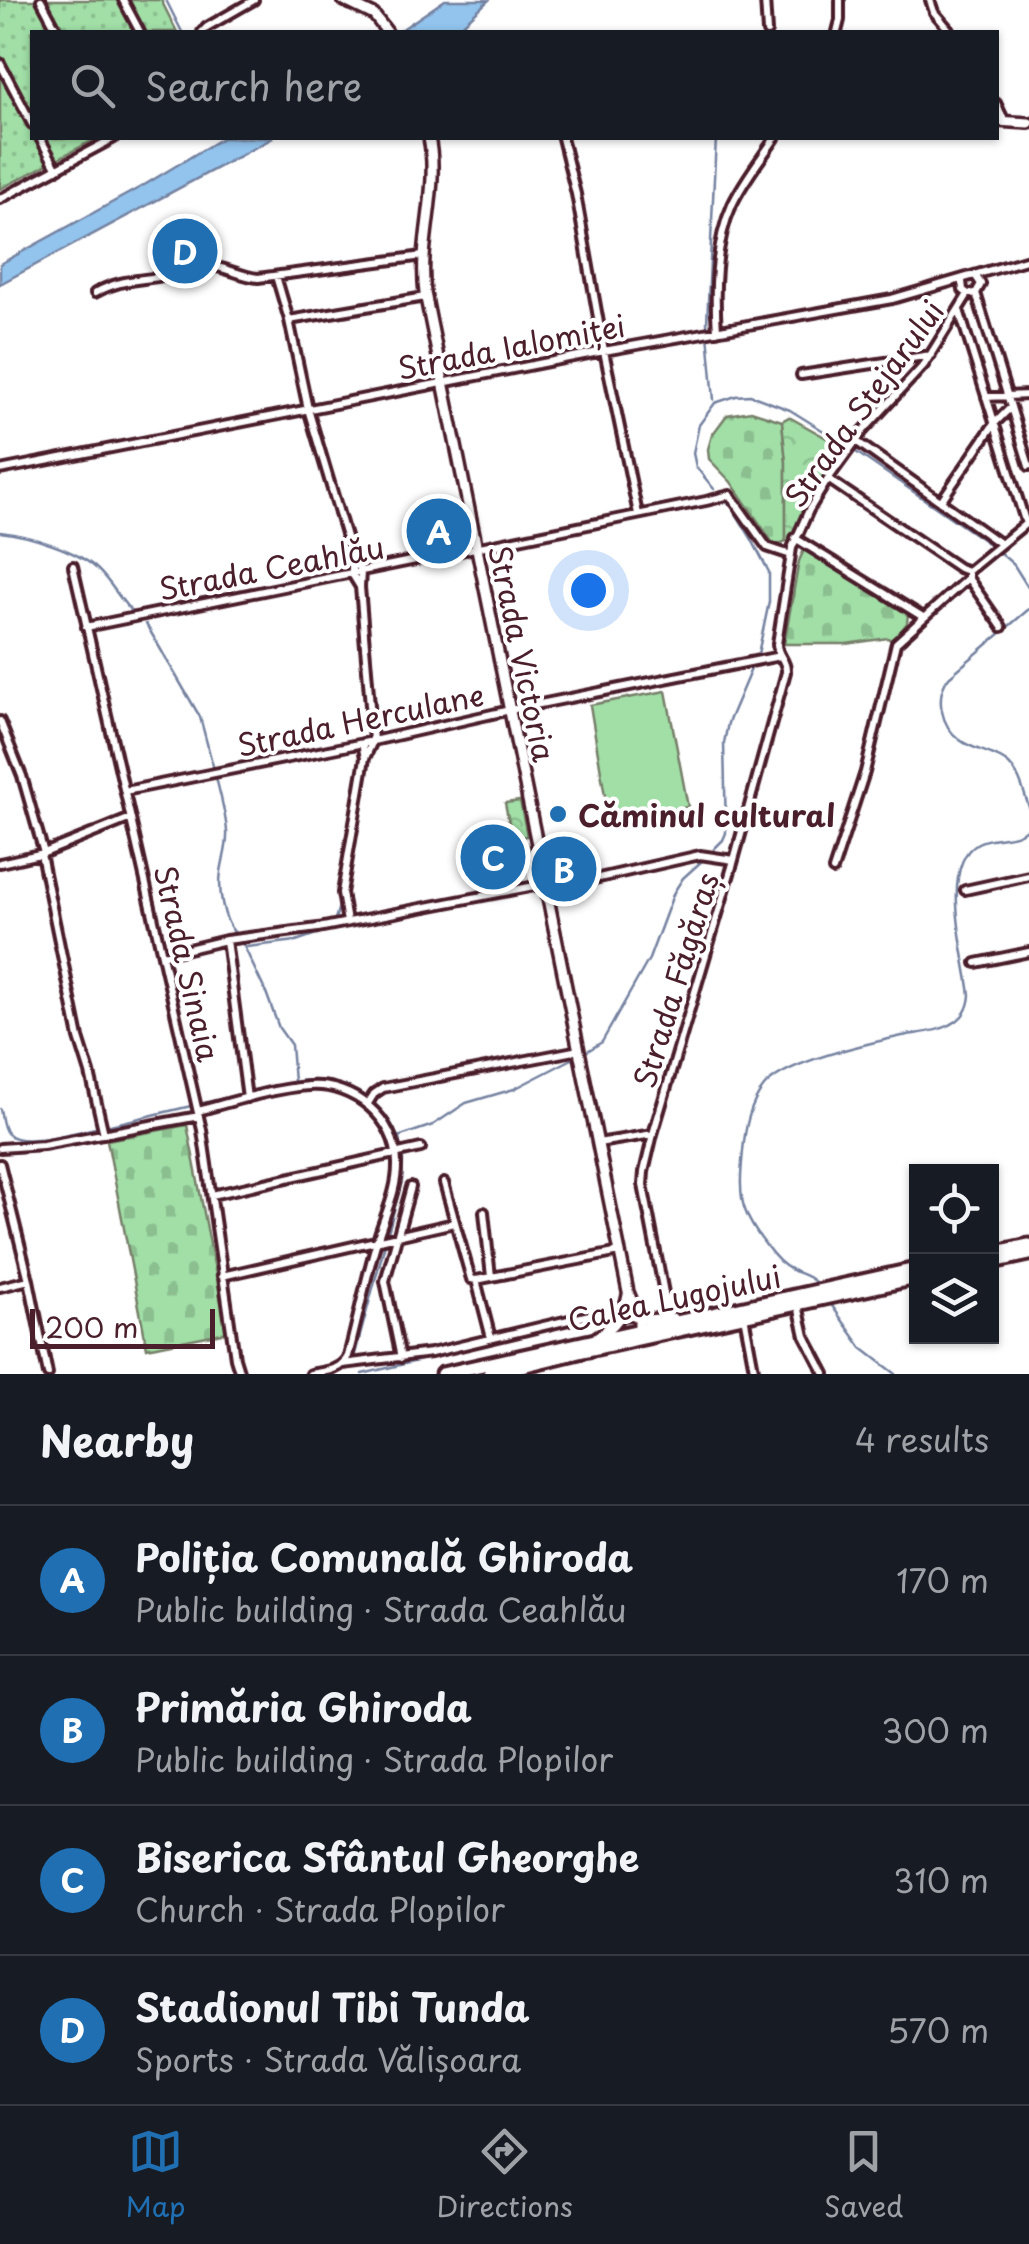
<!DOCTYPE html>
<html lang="en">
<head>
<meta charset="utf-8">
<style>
  :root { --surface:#171b24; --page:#242831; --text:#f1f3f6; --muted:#9ea1a6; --line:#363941; --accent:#1f6fb2 }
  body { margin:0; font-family:"Playpen Sans",sans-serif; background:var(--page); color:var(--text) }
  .controls { position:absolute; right:30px; bottom:30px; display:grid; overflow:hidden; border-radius:0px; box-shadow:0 2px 8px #0004 }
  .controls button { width:90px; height:90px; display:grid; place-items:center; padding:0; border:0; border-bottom:2px solid var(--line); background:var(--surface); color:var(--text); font:50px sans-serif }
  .scale { position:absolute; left:30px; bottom:25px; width:185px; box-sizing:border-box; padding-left:10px; border:5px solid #4a1f2b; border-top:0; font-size:28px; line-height:35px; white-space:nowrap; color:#4a1f2b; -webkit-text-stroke:8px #fff; paint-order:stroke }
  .you { position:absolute; left:588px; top:590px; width:35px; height:35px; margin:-25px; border:8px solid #fff; border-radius:50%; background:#1a73e8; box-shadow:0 0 0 15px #1a73e833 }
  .badge { display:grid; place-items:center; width:65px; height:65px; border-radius:50%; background:var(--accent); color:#fff; font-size:32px; font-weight:700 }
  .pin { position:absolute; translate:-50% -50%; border:5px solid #fff; box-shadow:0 2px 10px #0006 }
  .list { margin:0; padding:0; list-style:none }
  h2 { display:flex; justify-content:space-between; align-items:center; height:130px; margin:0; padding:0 40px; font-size:42px }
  h2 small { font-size:32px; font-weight:400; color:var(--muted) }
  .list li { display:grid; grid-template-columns:65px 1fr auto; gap:30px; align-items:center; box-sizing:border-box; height:150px; padding:0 40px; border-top:2px solid var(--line) }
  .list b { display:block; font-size:38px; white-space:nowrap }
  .list p { margin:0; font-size:32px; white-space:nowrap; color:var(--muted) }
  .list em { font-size:32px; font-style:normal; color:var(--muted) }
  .icon { flex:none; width:55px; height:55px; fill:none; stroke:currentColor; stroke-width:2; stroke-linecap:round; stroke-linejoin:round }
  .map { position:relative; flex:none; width:1029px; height:1374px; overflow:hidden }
  .search { position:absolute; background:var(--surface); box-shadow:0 2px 8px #0004; left:30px; right:30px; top:30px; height:110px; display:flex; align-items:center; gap:25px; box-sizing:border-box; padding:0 35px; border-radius:0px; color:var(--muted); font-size:38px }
  .sheet { height:730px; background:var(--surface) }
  nav { display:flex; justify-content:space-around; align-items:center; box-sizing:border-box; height:140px; border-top:2px solid var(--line); background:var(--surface); font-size:28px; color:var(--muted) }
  nav a { display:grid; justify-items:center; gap:5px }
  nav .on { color:var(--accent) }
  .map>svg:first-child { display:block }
  .grass { fill:url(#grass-dots); stroke:#767f69; stroke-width:2.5 }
  .cemetery { fill:url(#cemetery-stones); stroke:#767f69; stroke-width:2.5 }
  .park { fill:url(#park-crowns); stroke:#767f69; stroke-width:2.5 }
  .pitch { fill:#a1dfa7; stroke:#767f69; stroke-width:2.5 }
  .water { fill:#92c4ee; stroke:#7582a0; stroke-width:2.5 }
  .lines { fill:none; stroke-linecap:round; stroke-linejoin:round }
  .stream { stroke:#7582a0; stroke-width:2.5 }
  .minor-casing { stroke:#4a1f2b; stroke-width:14 }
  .tertiary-casing { stroke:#4a1f2b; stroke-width:16 }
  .primary-casing { stroke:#4a1f2b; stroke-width:19 }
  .minor { stroke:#fff; stroke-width:6 }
  .tertiary { stroke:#fff; stroke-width:9 }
  .primary { stroke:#fff; stroke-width:11 }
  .poi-dot { fill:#1f6fb2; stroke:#fff; stroke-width:4 }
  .labels { text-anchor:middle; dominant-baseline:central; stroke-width:8; stroke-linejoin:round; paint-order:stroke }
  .street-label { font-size:30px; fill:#4a1f2b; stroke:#fff }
  .poi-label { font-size:30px; font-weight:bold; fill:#4a1f2b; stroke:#fff; text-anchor:start }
</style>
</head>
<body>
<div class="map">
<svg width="1029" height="1374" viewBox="0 0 1029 1374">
  <defs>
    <pattern id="grass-dots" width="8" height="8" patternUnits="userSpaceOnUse" patternTransform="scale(2.5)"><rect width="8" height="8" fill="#a1dfa7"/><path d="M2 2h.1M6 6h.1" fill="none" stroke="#8cbf90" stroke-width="1.8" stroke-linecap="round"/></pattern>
    <pattern id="cemetery-stones" width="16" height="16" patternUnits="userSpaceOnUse" patternTransform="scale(2.5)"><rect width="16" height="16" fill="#a1dfa7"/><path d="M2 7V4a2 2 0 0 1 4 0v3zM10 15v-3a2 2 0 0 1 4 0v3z" fill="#8cbf90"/></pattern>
    <pattern id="park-crowns" width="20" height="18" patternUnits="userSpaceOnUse" patternTransform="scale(2.5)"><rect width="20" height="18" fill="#a1dfa7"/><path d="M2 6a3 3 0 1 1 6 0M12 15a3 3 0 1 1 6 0" fill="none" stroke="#8cbf90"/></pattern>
  </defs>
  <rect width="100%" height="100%" fill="#fff"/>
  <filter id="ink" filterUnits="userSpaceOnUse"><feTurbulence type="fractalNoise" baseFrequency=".01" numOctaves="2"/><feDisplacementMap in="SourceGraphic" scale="20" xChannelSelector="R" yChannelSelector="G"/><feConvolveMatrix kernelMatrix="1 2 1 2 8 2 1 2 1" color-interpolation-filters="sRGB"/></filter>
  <g filter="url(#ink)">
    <path class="grass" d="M0,0h161l16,32h-145v106h65l-97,51z"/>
    <path class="cemetery" d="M751,411l31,10 4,41v79l-11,5 -44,-64 -22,-23 -1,-10 4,-14 15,-20z
      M804,550l104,64 -1,9 -14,19 -5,-4 -42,6h-62l15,-83z
      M187,1125l40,207 -80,16 -40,-208z"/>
    <path class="park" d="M789,417l57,32 -45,70 -9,23 -6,-1v-79l-4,-41z
      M520,801l7,35 -15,2 -7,-35z"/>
    <path class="pitch" d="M198,231l10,21 -36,18 -11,-20z
      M666,691l22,116 -75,13 -7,-18 -16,-97z"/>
    <path class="water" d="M445,0h44l-35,32h-56z
      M222,138h51l-273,146v-20l146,-80z"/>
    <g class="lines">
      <path class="stream" d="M166,0l16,32
        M714,400l-7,-77 9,-185
        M714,489l-18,-22 -3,-14 6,-28 16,-22 21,-7 14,-1 40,15 53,33 146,101
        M726,502l6,5 19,31 18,34v30l-11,52
        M0,532c28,3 77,18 97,37 14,13 23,31 36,44
        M998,551l16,14 15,24
        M1029,609l-80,68c-15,19 -8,49 11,63 14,11 36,12 49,24 11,10 15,30 20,43
        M146,624l54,93 13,49
        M216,777c4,18 10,37 11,55 1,14 -4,26 -6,40 -3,17 2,49 14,61
        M714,849l9,-9 3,-7 -2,-90 4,-20 23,-54
        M335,919l5,-16
        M242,942l25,53 12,33 12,17 3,37c44,-9 87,14 104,55l35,-12 33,-22 48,-14 62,-32
        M247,947l49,-6 32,-11
        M586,1052l16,-10 47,-83 25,-67 9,-14 20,-18
        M0,1109c2,8 2,18 7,24 13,16 70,-2 89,-5
        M106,1126l187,-44
        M818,1285c-8,-9 -15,-10 -26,-15 -11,-5 -20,-16 -27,-26 -27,-35 -26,-50 -22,-93 2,-22 6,-46 21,-64 20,-25 101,-43 134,-50 17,-4 37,-4 52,-12 13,-6 19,-16 20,-30 -4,-37 -32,-130 8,-152 16,-9 38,-1 51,-17
        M830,1303l32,45 34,26
        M354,1358l48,-177 1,-20 -4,-23
        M362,1374l72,-17"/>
      <defs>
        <path id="minor" d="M41,0l17,32
          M123,0l17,32
          M765,0l2,32
          M930,0l4,12 17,20
          M202,32l5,-5 47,-27
          M837,32l3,-12v-20
          M0,63l32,61
          M996,103l9,19
          M40,138l17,31
          M562,138l14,56 28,157 34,163
          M0,199l114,-61
          M276,276l13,44 19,89 44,148
          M962,281l1,9 5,4 8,-1 5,-9 -6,-9
          M95,293c25,-14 43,-12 69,-17 14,-2 25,-10 39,-11 19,0 36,11 55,13l165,-22
          M976,293l53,173
          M959,310l67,214
          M289,320l136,-23
          M717,331c-3,-41 -2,-88 15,-126 11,-24 29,-46 43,-67
          M801,375l130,-20
          M986,397l43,-2
          M856,441l143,102
          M0,470l604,-119 288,-52 137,-40
          M828,479l131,89 9,3
          M941,501l53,-77 17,-17
          M795,538l128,79
          M73,566l129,564 33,228 5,16
          M968,578l34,49
          M360,587l-8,-13v-17l9,15 -1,15 13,154 -8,17 -3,-15
          M86,627l620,-126 24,-6 37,52 24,8
          M0,721l22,55 22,77
          M125,791l248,-50 137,-31 270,-54
          M41,854l38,184 11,35 14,61
          M0,863l44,-10 87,-35
          M833,870l32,-98 31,-129 72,-65v-7l61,-50
          M546,890l154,-35 34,5
          M965,890l64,-14
          M347,922l-5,-29 23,-135
          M226,940l21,158
          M163,955l63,-15 92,-12 227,-44
          M976,963l53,-11
          M367,1105l7,-11 9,-6 196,-38
          M198,1111c33,-9 77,-23 111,-25 45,-3 87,33 88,77 1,28 -14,55 -21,81 -11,37 -18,75 -28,112 -7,15 -23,15 -38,18
          M598,1143l55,-9
          M0,1148l43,-3 156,-29
          M0,1164l29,116 19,94
          M444,1183l27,96 5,1 144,-28
          M212,1195l209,-47
          M484,1212l7,65
          M222,1276l232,-53
          M476,1280l15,58
          M0,1287l29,-7
          M798,1305l7,31 20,38
          M744,1316l11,58
          M662,1318l4,-12 -1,-8 -22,-113 1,-13 9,-38 81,-274 52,-188c1,-12 -9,-16 -9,-28l15,-96 17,-38 19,-31 35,-48 61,-66 44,-71
          M401,1358l-16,-77 26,-94
          M343,1364l88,-11 167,-40 16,1 5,3"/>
        <path id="tertiary" d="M343,0l31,15 13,17
          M996,121l33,2
          M429,138c11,51 -11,103 -4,155l203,999 11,26v13
          M621,1315l10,-1 16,6 25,-2
          M597,1337c17,-10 28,-23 31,-42"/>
        <path id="primary" d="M992,1253l37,-8
          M992,1262l37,-8
          M442,1374l474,-105
          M489,1374l90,-22 337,-74"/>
      </defs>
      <use href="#minor" class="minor-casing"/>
      <use href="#tertiary" class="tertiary-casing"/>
      <use href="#primary" class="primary-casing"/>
      <use href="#minor" class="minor"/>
      <use href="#tertiary" class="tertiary"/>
      <use href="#primary" class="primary"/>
    </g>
  </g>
  <circle class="poi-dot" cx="558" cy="814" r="10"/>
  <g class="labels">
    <g class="street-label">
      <text transform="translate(511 346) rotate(-11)">Strada Ialomiței</text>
      <text transform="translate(863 403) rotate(-54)">Strada Stejarului</text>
      <text transform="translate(271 567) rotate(-11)">Strada Ceahlău</text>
      <text transform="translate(523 653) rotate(78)">Strada Victoria</text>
      <text transform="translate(360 719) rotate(-12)">Strada Herculane</text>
      <text transform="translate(188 963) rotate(77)">Strada Sinaia</text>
      <text transform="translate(675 980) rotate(-73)">Strada Făgăraș</text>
      <text transform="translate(674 1297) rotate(-12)">Calea Lugojului</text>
    </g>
    <g class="poi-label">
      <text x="578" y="814">Căminul cultural</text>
    </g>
  </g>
</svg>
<div class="controls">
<button><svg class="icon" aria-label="locate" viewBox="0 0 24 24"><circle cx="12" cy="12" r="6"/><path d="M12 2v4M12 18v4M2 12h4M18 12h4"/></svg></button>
<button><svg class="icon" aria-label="layers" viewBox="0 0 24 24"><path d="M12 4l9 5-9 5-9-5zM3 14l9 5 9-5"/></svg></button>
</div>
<div class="scale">200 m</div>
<div class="you"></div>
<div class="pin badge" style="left:439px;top:531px">A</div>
<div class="pin badge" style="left:564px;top:869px">B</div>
<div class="pin badge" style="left:493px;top:857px">C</div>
<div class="pin badge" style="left:185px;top:251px">D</div>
<div class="search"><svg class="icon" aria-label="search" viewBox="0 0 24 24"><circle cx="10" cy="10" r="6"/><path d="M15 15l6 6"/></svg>Search here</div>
</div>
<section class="sheet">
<h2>Nearby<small>4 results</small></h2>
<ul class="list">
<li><span class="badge">A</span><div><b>Poliția Comunală Ghiroda</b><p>Public building · Strada Ceahlău</p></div><em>170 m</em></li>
<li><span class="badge">B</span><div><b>Primăria Ghiroda</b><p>Public building · Strada Plopilor</p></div><em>300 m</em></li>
<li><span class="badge">C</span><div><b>Biserica Sfântul Gheorghe</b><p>Church · Strada Plopilor</p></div><em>310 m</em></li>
<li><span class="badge">D</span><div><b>Stadionul Tibi Tunda</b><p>Sports · Strada Vălișoara</p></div><em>570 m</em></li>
</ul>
</section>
<nav>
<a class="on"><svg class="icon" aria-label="map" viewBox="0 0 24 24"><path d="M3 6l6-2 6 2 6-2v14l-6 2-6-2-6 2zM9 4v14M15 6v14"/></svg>Map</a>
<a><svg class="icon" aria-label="directions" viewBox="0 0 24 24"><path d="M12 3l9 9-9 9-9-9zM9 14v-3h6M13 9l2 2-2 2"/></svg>Directions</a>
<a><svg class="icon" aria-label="saved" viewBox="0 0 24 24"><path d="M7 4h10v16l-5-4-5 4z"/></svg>Saved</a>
</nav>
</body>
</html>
